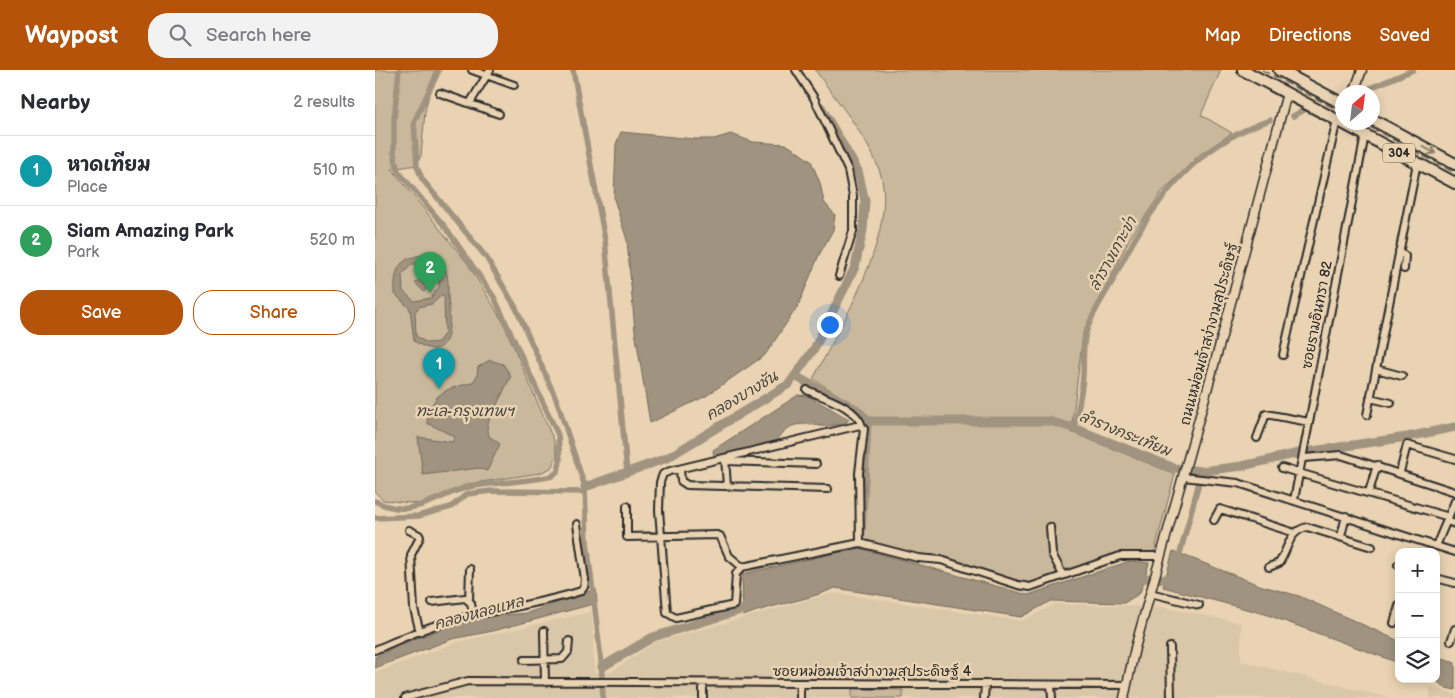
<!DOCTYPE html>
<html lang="en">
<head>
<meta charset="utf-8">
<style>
  :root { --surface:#fff; --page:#f2f2f3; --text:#2b2b33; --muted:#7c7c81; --line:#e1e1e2; --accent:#b45309 }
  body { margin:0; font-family:"Balsamiq Sans","Playpen Sans Thai",sans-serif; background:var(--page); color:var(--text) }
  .controls { position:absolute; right:15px; bottom:15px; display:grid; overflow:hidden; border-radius:10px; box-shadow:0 2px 12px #0003 }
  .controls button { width:45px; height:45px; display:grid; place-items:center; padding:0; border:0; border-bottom:1px solid var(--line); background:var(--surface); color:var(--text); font:25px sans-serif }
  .compass { position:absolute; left:960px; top:15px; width:45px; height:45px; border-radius:50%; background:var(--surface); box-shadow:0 2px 12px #0003; rotate:28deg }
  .you { position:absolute; left:454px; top:254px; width:18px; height:18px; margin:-12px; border:4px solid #fff; border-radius:50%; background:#1a73e8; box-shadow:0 0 0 8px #1a73e833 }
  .badge { display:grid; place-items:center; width:32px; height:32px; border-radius:50%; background:var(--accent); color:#fff; font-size:16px; font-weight:700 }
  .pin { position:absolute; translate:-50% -41px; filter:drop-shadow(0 1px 2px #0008) }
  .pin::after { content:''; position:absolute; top:26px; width:18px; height:15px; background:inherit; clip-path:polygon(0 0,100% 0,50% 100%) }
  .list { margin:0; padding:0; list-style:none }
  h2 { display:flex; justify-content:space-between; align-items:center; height:65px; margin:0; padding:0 20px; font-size:21px }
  h2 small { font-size:16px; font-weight:400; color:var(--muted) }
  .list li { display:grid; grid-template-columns:32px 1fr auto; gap:15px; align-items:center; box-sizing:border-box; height:70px; padding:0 20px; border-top:1px solid var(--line) }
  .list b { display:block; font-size:19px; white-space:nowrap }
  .list p { margin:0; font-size:16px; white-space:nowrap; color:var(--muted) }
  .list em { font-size:16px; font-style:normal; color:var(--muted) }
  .actions { display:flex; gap:10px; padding:15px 20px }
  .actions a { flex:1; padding:11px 0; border:1px solid var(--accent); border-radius:20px; text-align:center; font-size:18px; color:var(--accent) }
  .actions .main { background:var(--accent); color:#fff }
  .icon { flex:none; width:28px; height:28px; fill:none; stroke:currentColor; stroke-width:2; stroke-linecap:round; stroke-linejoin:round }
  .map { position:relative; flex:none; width:1080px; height:628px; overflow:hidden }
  header { display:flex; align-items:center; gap:30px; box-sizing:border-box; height:70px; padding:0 25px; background:var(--accent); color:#fff }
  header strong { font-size:24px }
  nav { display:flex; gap:28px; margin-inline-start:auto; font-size:18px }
  .search { width:350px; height:45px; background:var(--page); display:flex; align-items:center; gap:12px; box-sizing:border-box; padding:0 18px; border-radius:20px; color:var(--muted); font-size:19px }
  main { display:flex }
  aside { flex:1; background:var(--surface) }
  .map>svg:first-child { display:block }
  .built { fill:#dac6a8 }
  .green { fill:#cab89c; stroke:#7a7264 }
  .water { fill:#a0937f; stroke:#71695d; fill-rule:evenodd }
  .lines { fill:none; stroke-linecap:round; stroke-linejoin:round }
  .canal { stroke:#a0937f; stroke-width:5.5 }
  .river { stroke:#a0937f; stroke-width:9 }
  .minor-casing { stroke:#2b2b2b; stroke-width:10 }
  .tertiary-casing { stroke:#2b2b2b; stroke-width:11 }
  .trunk-casing { stroke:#2b2b2b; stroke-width:14 }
  .minor { stroke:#e9d3b2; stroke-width:6 }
  .tertiary { stroke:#e9d3b2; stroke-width:8 }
  .trunk { stroke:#e9d3b2; stroke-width:10 }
  .rail { stroke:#2b2b2b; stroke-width:1; stroke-dasharray:8 4; stroke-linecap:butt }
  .oneway { stroke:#8a7f6e }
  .labels { text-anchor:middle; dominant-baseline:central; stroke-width:5; stroke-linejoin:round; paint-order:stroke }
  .shield { fill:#e9d3b2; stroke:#645d54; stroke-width:1 }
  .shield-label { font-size:12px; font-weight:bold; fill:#2b2b2b }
  .street-label { font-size:14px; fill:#2b2b2b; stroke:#e9d3b2 }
  .water-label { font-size:15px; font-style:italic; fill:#484540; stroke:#e9d3b2 }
</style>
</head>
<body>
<header>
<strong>Waypost</strong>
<div class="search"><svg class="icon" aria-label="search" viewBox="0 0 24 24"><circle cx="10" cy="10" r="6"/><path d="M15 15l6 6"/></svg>Search here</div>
<nav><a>Map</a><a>Directions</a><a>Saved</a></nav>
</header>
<main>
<aside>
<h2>Nearby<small>2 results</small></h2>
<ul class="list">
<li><span class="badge" style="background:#0f9aa8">1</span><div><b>หาดเทียม</b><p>Place</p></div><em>510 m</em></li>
<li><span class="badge" style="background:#2e9e5b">2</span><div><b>Siam Amazing Park</b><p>Park</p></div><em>520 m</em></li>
</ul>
<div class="actions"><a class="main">Save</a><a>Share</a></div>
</aside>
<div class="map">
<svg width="1080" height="628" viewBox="0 0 1080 628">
  <rect width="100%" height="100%" fill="#e9d3b2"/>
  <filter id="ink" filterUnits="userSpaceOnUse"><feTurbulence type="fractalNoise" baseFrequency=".02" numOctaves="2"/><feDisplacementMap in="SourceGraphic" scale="10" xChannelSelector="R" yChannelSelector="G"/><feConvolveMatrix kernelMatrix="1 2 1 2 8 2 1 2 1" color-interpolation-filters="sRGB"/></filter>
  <g filter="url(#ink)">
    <path class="built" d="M458,523l189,28 33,-17 108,3 78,16v38l148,37h-1014v-25l82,-31 135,-30 2,61 17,-1 45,-30z
      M1055,616l25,8v4h-25z"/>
    <path class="green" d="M0,0h60l-10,41 -4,45 -5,9 -24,4 76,95 35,58 51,119 3,15 -6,12 -11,5 -72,11 -49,20 -36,-4 -8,-8z
      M440,0h406l-20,45 31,18 -33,22 -38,38 -32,47 -46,93 -12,99 104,42 -21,79h-31l-95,31 -86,-27 -23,-1 -58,-18 3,-76 4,-39 -8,-15 -47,-29c27,-52 88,-150 66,-210 -14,-36 -42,-68 -64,-99z
      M477,619l51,1v8h-51z"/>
    <path class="water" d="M246,62l73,7h20l17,-5 22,8 33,2 25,17 9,22 4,19 11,13 -2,15 -14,25 -21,51 -33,49 -59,41 -56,27 -15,-92 -8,-91 -13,-41 2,-55z
      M48,185c9,2 17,6 22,14 4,6 3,20 3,27 2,24 7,72 -34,45l-4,-32 -15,-15c-1,-24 3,-36 28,-39zM37,194h15l11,8 1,15 -8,11 -17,3 -11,-10 -1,-16zM67,225l2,1 1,37 -7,9 -11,1 -11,-7 -1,-24 4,-5 13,-3z
      M45,209l9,7 -5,6 -9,-9z
      M115,290l13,4 8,12 -24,49 2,11 11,8 -13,27 -8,-3 -56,7 -5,-38 34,5 3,-5 -28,-14c5,-31 17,-34 45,-40l5,-7 1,-9z
      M423,325l10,1 41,23 -3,4c-8,1 -17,4 -25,3 -19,-3 -34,-5 -44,16l-63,14 -1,-6z
      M484,478l169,47 102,-34 19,2 -9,30 -16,10 -73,-2 -30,16 -186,-29c-29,13 -62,16 -92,28l-1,-42z
      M798,481l86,34 40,11 100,45v22l-134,-49 -102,-27z
      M221,519l1,14 -104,28 -41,8 -77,29v-11l34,-16 49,-18 36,-7 33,-3z
      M1061,586l19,7v27l-9,-2 -12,-9h2z"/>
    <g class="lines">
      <path class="canal" d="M64,0l-25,52 3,44 5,13 64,78 30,51 41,93 28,86 2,55 14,118 2,38
        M198,0l32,170 22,232
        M988,21l50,-21
        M918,46l13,-7
        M699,358c4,-18 8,-35 9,-53 1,-13 -1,-29 3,-42 5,-18 17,-35 26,-51 35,-72 78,-136 158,-162
        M0,431c40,21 63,-9 99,-15 26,-4 52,-4 78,-10l6,-5 2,-10 -2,-26 -64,-138 -48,-69 -48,-57 -4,-18v-35l5,-48
        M0,448l43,-2 33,-9 16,-13 24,-3 94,1
        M488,461l6,-110
        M803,491l24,-90"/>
      <path class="river" d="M420,306l61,33 13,12h180l25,7 100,40 28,3 40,-5 57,-13 108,-16 48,-10
        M210,417l82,-29 122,-74 25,-35 41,-82 8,-37 2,-29 -7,-30 -37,-64
        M759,508l42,1
        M227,597l51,-30 101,-31"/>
      <defs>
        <path id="minor" d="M97,0l42,15
          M421,0l18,28 34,72 5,26v35l-14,45
          M65,23l59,21
          M95,33l20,-33
          M1024,181l6,5 -1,13
          M908,285l54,-235
          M1001,299l26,7
          M432,320c17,8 49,16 55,36
          M995,328l21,5
          M992,345l50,-252
          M882,368l9,-24 43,8
          M350,388l2,28
          M929,388l37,-3 114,37
          M350,391l91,3
          M907,398l167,49
          M305,399l1,12 6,4 141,4
          M1025,402l7,-27 48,14
          M808,407l55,6 217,69
          M994,422l8,-27
          M919,430l71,-365
          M252,436v31l90,-2 3,1 9,20 13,11
          M839,450l6,-11 75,24
          M1072,451l8,3
          M675,457l2,27 11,21
          M34,460l10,5 1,2 -9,18 3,54 6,23
          M966,466l5,-20
          M485,473l-1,-70 5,-44 -4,-4 -190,46 -7,3 -3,8 -1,28 8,103 9,5 58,-13 2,-31 6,-7 118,-24 58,15 23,2 77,25 12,2 90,-31h41
          M1061,476l19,-45
          M1023,495h1
          M894,497l10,-4c10,-14 8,-31 28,-36l65,20
          M1061,508l19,5
          M775,523l49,12
          M94,530l1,-31
          M57,532l33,-4 6,5 2,12
          M1019,553l5,-17
          M169,561l1,51
          M1076,571l4,-12
          M795,577l1,51
          M0,580c21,-9 42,-19 64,-26 47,-14 95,-18 142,-33l3,-4 1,-7 -8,-56
          M149,590l38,-1 6,-7 1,-11
          M328,613v15
          M425,613v15
          M676,615l1,13
          M30,628l63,-17 659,4
          M609,628l1,-13"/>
        <path id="tertiary" d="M979,22l8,-22
          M749,628l11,-50 86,-308 66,-247"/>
        <path id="trunk" d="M868,0l212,113
          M904,0l64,34
          M998,50l82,44"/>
      </defs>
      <use href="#minor" class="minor-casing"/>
      <use href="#tertiary" class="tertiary-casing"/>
      <use href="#trunk" class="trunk-casing"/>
      <use href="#minor" class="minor"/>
      <use href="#tertiary" class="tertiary"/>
      <use href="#trunk" class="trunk"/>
      <path class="rail" d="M887,0l81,43
        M985,52l95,51"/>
    </g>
    <defs><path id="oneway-shaft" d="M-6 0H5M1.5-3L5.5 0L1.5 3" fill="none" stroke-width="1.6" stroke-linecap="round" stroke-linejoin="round" transform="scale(1.25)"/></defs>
    <use class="oneway" href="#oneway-shaft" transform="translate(1054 80) rotate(28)"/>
  </g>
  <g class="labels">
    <rect class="shield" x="1008" y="73.5" width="32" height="19" rx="4"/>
    <g class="shield-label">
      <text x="1024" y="83">304</text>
    </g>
    <g class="street-label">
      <text transform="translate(942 245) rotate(-79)">ซอยรามอินทรา 82</text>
      <text transform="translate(834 264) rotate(-75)">ถนนหม่อมเจ้าสง่างามสุประดิษฐ์</text>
      <text x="497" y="601">ซอยหม่อมเจ้าสง่างามสุประดิษฐ์ 4</text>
    </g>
    <g class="water-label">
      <text transform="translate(738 184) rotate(-61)">ลำรางเกาะข่า</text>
      <text transform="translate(367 326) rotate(-31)">คลองบางชัน</text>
      <text x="90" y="341">ทะเล-กรุงเทพฯ</text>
      <text transform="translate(750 364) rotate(22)">ลำรางกระเทียม</text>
      <text transform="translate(104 543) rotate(-15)">คลองหลอแหล</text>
    </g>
  </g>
</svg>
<div class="controls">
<button>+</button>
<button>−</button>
<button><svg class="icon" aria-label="layers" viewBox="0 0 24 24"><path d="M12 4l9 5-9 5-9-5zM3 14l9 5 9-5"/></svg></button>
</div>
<svg class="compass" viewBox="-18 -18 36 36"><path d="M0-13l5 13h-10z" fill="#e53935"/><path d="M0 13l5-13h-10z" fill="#7c7c81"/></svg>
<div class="you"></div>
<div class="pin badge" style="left:64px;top:319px;background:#0f9aa8">1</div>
<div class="pin badge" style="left:55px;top:223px;background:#2e9e5b">2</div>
</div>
</main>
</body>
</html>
